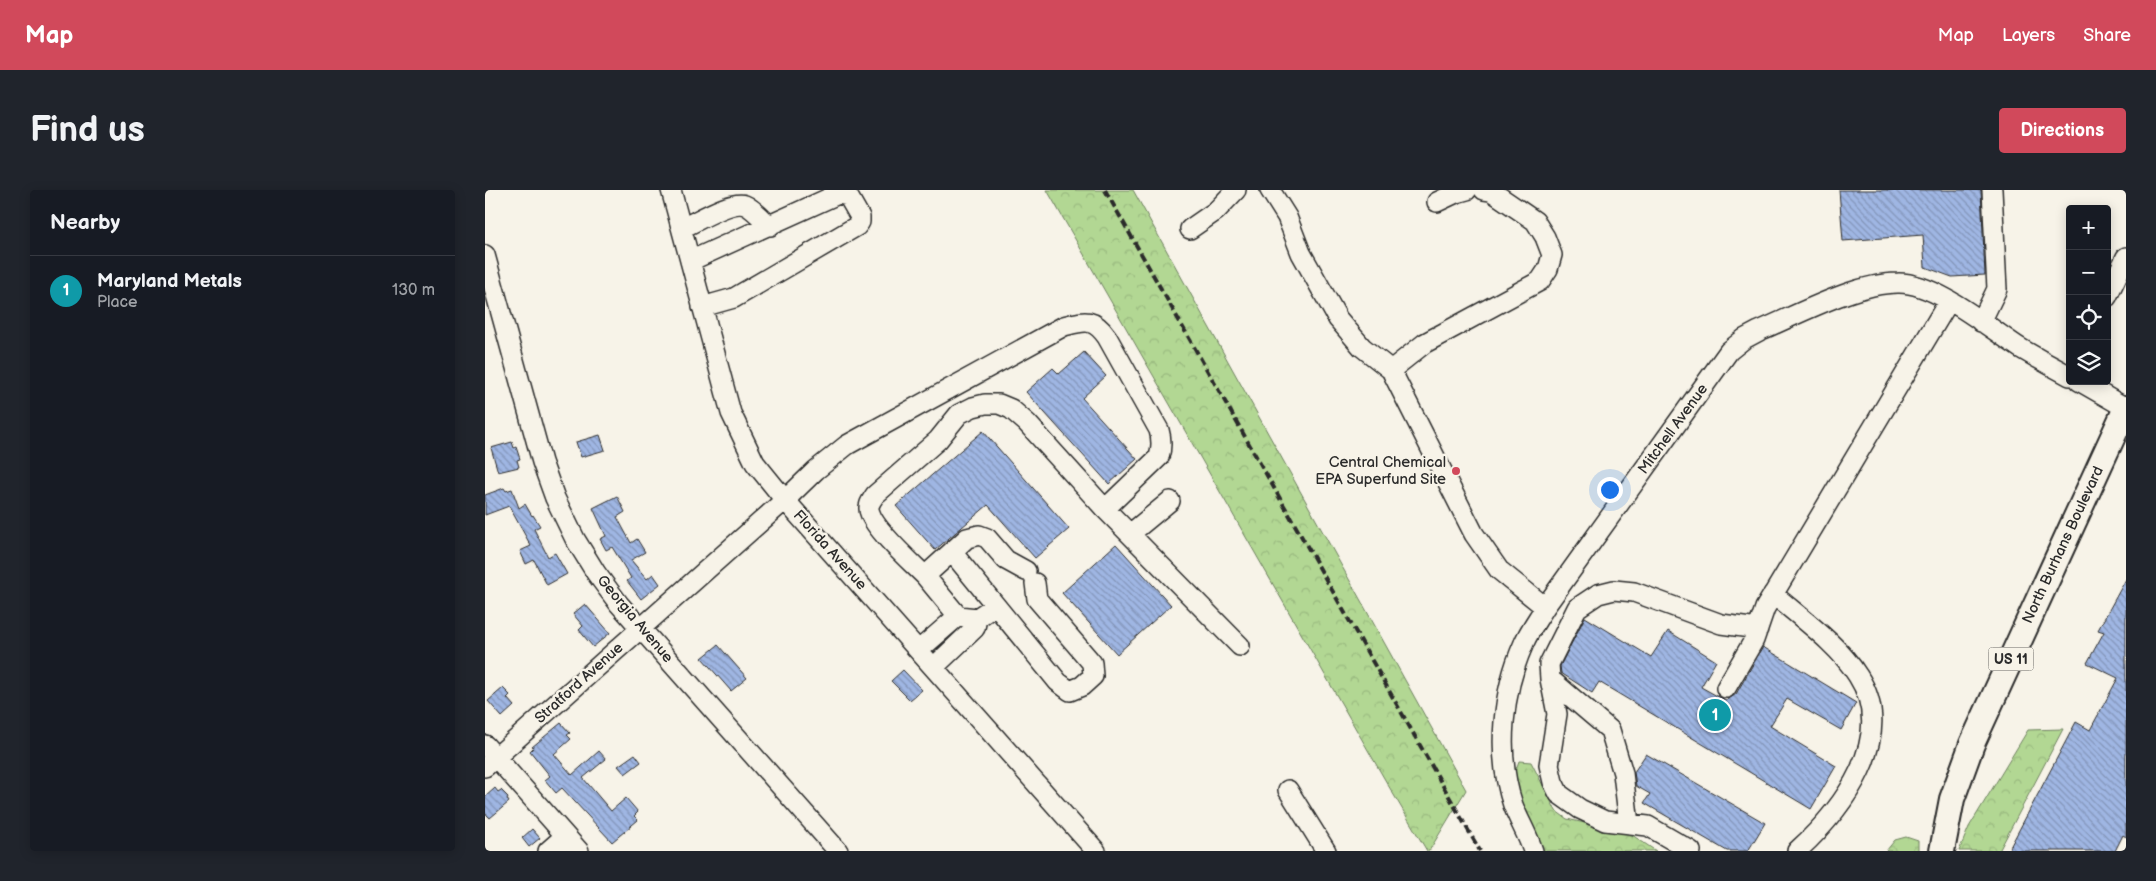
<!DOCTYPE html>
<html lang="en">
<head>
<meta charset="utf-8">
<style>
  :root { --surface:#171b24; --page:#20242c; --text:#f1f3f6; --muted:#9ea1a6; --line:#363941; --accent:#d1495b }
  body { margin:0; font-family:"Balsamiq Sans",sans-serif; background:var(--page); color:var(--text) }
  .controls { position:absolute; right:15px; top:15px; display:grid; overflow:hidden; border-radius:5px; box-shadow:0 2px 12px #0003 }
  .controls button { width:45px; height:45px; display:grid; place-items:center; padding:0; border:0; border-bottom:1px solid var(--line); background:var(--surface); color:var(--text); font:25px sans-serif }
  .you { position:absolute; left:1124px; top:299px; width:18px; height:18px; margin:-12px; border:4px solid #fff; border-radius:50%; background:#1a73e8; box-shadow:0 0 0 8px #1a73e833 }
  .badge { display:grid; place-items:center; width:32px; height:32px; border-radius:50%; background:var(--accent); color:#fff; font-size:16px; font-weight:700 }
  .pin { position:absolute; translate:-50% -50%; border:2px solid #fff; box-shadow:0 1px 5px #0006 }
  .list { margin:0; padding:0; list-style:none }
  h2 { display:flex; justify-content:space-between; align-items:center; height:65px; margin:0; padding:0 20px; font-size:21px }
  h2 small { font-size:16px; font-weight:400; color:var(--muted) }
  .list li { display:grid; grid-template-columns:32px 1fr auto; gap:15px; align-items:center; box-sizing:border-box; height:70px; padding:0 20px; border-top:1px solid var(--line) }
  .list b { display:block; font-size:19px; white-space:nowrap }
  .list p { margin:0; font-size:16px; white-space:nowrap; color:var(--muted) }
  .list em { font-size:16px; font-style:normal; color:var(--muted) }
  .icon { flex:none; width:28px; height:28px; fill:none; stroke:currentColor; stroke-width:2; stroke-linecap:round; stroke-linejoin:round }
  .map { position:relative; flex:none; width:1641px; height:661px; overflow:hidden; border-radius:5px }
  header { display:flex; align-items:center; gap:30px; box-sizing:border-box; height:70px; padding:0 25px; background:var(--accent); color:#fff }
  header strong { font-size:24px }
  nav { display:flex; gap:28px; margin-inline-start:auto; font-size:18px }
  .intro { display:flex; align-items:center; justify-content:space-between; box-sizing:border-box; height:120px; padding:0 30px }
  h1 { margin:0; font-size:35px }
  .button { padding:12px 22px; border-radius:5px; background:var(--accent); color:#fff; font-size:18px; font-weight:700 }
  main { display:flex; gap:30px; padding:0 30px }
  aside { flex:1; background:var(--surface); border-radius:5px; box-shadow:0 2px 12px #0003 }
  .map>svg:first-child { display:block }
  .forest { fill:url(#forest-crowns); stroke:#6e815f }
  .building { fill:url(#building-back-hatch); stroke:#2b2b2b }
  .lines { fill:none; stroke-linecap:round; stroke-linejoin:round }
  .minor-casing { stroke:#2b2b2b; stroke-width:22 }
  .major-casing { stroke:#2b2b2b; stroke-width:28 }
  .minor { stroke:#f7f3e8; stroke-width:19 }
  .major { stroke:#f7f3e8; stroke-width:24 }
  .rail { stroke:#2b2b2b; stroke-width:4; stroke-dasharray:8 4; stroke-linecap:butt }
  .poi-dot { fill:#d1495b; stroke:#f7f3e8; stroke-width:2 }
  .labels { text-anchor:middle; dominant-baseline:central; stroke-width:5; stroke-linejoin:round; paint-order:stroke }
  .shield { fill:#f7f3e8; stroke:#686764; stroke-width:1 }
  .shield-label { font-size:14px; font-weight:bold; fill:#2b2b2b }
  .street-label { font-size:15px; fill:#2b2b2b; stroke:#f7f3e8 }
  .poi-label { font-size:15px; fill:#2b2b2b; stroke:#f7f3e8; text-anchor:end }
</style>
</head>
<body>
<header>
<strong>Map</strong>
<nav><a>Map</a><a>Layers</a><a>Share</a></nav>
</header>
<div class="intro"><h1>Find us</h1><a class="button">Directions</a></div>
<main>
<aside>
<h2>Nearby<small></small></h2>
<ul class="list">
<li><span class="badge" style="background:#0f9aa8">1</span><div><b>Maryland Metals</b><p>Place</p></div><em>130 m</em></li>
</ul>
</aside>
<div class="map">
<svg width="1641" height="661" viewBox="0 0 1641 661">
  <defs>
    <pattern id="forest-crowns" width="20" height="18" patternUnits="userSpaceOnUse" patternTransform="scale(1.25)"><rect width="20" height="18" fill="#b2d793"/><path d="M2 6a3 3 0 1 1 6 0M12 15a3 3 0 1 1 6 0" fill="none" stroke="#99b97f"/></pattern>
    <pattern id="building-back-hatch" width="6" height="6" patternUnits="userSpaceOnUse" patternTransform="scale(1.25)"><rect width="6" height="6" fill="#9fb6e3"/><path d="M-1 5l2 2M0 0l6 6M5-1l2 2" fill="none" stroke="#8294b8"/></pattern>
  </defs>
  <rect width="100%" height="100%" fill="#f7f3e8"/>
  <filter id="ink" filterUnits="userSpaceOnUse"><feTurbulence type="fractalNoise" baseFrequency=".02" numOctaves="2"/><feDisplacementMap in="SourceGraphic" scale="10" xChannelSelector="R" yChannelSelector="G"/><feConvolveMatrix kernelMatrix="1 2 1 2 8 2 1 2 1" color-interpolation-filters="sRGB"/></filter>
  <g filter="url(#ink)">
    <path class="forest" d="M562,0h86l333,600 -37,61h-2l-39,-66z
      M1578,539l-64,122h-40l10,-24 59,-97z
      M1034,571l12,1 25,49 11,8 62,14 27,18h-121l-16,-56 -4,-23z
      M1421,647l12,4v10h-32l9,-11z"/>
    <path class="building" d="M1354,0h142l4,85 -33,2 -27,-10 -2,-32 -80,6z
      M599,162l22,24 -24,22 55,61 -28,25 -83,-92 27,-24 6,6z
      M498,241l86,98 -34,29 -47,-53 -53,45 -39,-44z
      M115,245l5,15 -24,7 -5,-15z
      M27,252l2,6 2,-1 4,12 -3,1 2,7 -21,5 -7,-24z
      M19,298l2,3 6,-2 7,19 6,-4 7,12 1,-1 7,11 -6,3 14,28 7,-4 12,21 -20,11 -13,-25 -8,4 -6,-13 11,-5 -22,-40 -24,9v-20z
      M132,306l8,16 -8,5 14,26 6,-4 8,13 -14,8 16,19 6,-5 7,10 -19,15 -14,-18 4,-3 -19,-31 -6,3 -6,-11 6,-3 -13,-28z
      M631,354l55,61 -54,49 -55,-61z
      M1641,389v258l-3,-2 -8,16h-107l68,-129 14,8 28,-52 -31,-15 17,-31 -6,-2z
      M100,414l25,29 -17,14 -14,-17 4,-4 -10,-12z
      M1100,427l66,40 17,-26 48,30 -15,26 25,14 10,-7 27,-47 93,56 -15,27 -54,-31 -17,27 66,40 -25,43 -212,-127 -7,11 -31,-20 -1,-7z
      M233,455l29,33 -16,13 -29,-33z
      M418,480l19,20 -12,10 -19,-19z
      M18,498l7,7 -3,3 7,8 -12,11 -14,-16z
      M76,533l9,10 -3,2 4,4 -17,15 18,21 27,-24 7,8 -23,19 28,33 15,-13 12,14 -4,4 4,4 -26,22 -50,-54 -6,5 -11,-13 5,-4 -20,-25 3,-3 -1,-1z
      M150,564l6,8 -16,12 -7,-8z
      M1161,564l119,69 -17,28h-21l-83,-48 6,-9 -14,-8 -2,-14z
      M10,598l3,4 3,-2 7,7 -1,2 2,3 -19,16 -5,-5v-16z
      M47,639l8,9 -11,9 -7,-9z"/>
    <g class="lines">
      <defs>
        <path id="minor" d="M186,0l60,223 24,50 30,37 311,351
          M785,0l17,27 14,36 37,66 24,28 29,23
          M999,0l7,1 44,30 10,16 7,18 -4,14 -8,12 -115,62 -34,27 83,164 25,36 46,37
          M952,12l19,-9 11,-3
          M197,38c14,-6 49,-28 63,-23 8,3 18,15 25,21
          M705,39l26,-18 20,-21
          M0,65l57,207 13,36 20,41 21,34 23,31 219,247
          M205,71l148,-67 10,2 12,21v5l-3,4 -123,72 -32,9
          M1622,107l19,-40
          M1496,132l16,-33 -5,-99
          M1594,191l47,27
          M645,344l40,-33
          M467,362l106,130 12,9 12,-5 11,-10 -1,-13 -55,-64 -2,-16
          M440,386c-13,-13 -50,-46 -55,-63 -3,-7 1,-12 5,-18l63,-55 21,-26 14,-7 12,-3h14l12,5 16,14 78,86 135,137
          M1288,404c28,24 66,51 85,82 40,62 -16,134 -61,175
          M473,426l-33,-40 42,-38 12,-3 8,3 19,22 20,11
          M434,460l39,-34 19,2 18,-12
          M449,477l41,-39 2,-10
          M1065,489l60,51 13,43 6,51
          M1241,498l28,-48 11,-32 184,-307
          M0,555l94,106
          M0,577l300,-267 31,-30 31,-25 217,-119c20,-5 29,-9 43,11l52,93c3,10 3,17 0,27l-54,52
          M803,600l38,61
          M63,661l17,-15
          M1048,661c-5,-16 -14,-30 -20,-46 -17,-51 -11,-113 11,-162 5,-12 14,-24 21,-36l184,-256 15,-12 15,-8c40,-17 97,-48 139,-48 37,-1 91,45 122,65 17,10 33,19 50,28
          M1206,661l-43,-25 -43,-5 -25,-12 -21,-15 -6,-12 -4,-17 8,-51 -7,-35 -1,-15 28,-56 21,-14 16,-4 20,2 87,32 37,5"/>
        <path id="major" d="M1457,661l10,-52 20,-55 154,-336"/>
      </defs>
      <use href="#minor" class="minor-casing"/>
      <use href="#major" class="major-casing"/>
      <use href="#minor" class="minor"/>
      <use href="#major" class="major"/>
      <path class="rail" d="M620,0l375,661"/>
    </g>
  </g>
  <circle class="poi-dot" cx="971" cy="281" r="5"/>
  <g class="labels">
    <rect class="shield" x="1503.5" y="457.5" width="45" height="23" rx="4"/>
    <g class="shield-label">
      <text x="1526" y="469">US 11</text>
    </g>
    <g class="street-label">
      <text transform="translate(1188 239) rotate(-54)">Mitchell Avenue</text>
      <text transform="translate(1578 355) rotate(-65)">North Burhans Boulevard</text>
      <text transform="translate(345 360) rotate(48)">Florida Avenue</text>
      <text transform="translate(150 429) rotate(50)">Georgia Avenue</text>
      <text transform="translate(94 493) rotate(-42)">Stratford Avenue</text>
    </g>
    <g class="poi-label">
      <text x="961" y="272">Central Chemical<tspan x="961" dy="17">EPA Superfund Site</tspan></text>
    </g>
  </g>
</svg>
<div class="controls">
<button>+</button>
<button>−</button>
<button><svg class="icon" aria-label="locate" viewBox="0 0 24 24"><circle cx="12" cy="12" r="6"/><path d="M12 2v4M12 18v4M2 12h4M18 12h4"/></svg></button>
<button><svg class="icon" aria-label="layers" viewBox="0 0 24 24"><path d="M12 4l9 5-9 5-9-5zM3 14l9 5 9-5"/></svg></button>
</div>
<div class="you"></div>
<div class="pin badge" style="left:1230px;top:525px;background:#0f9aa8">1</div>
</div>
</main>
</body>
</html>
